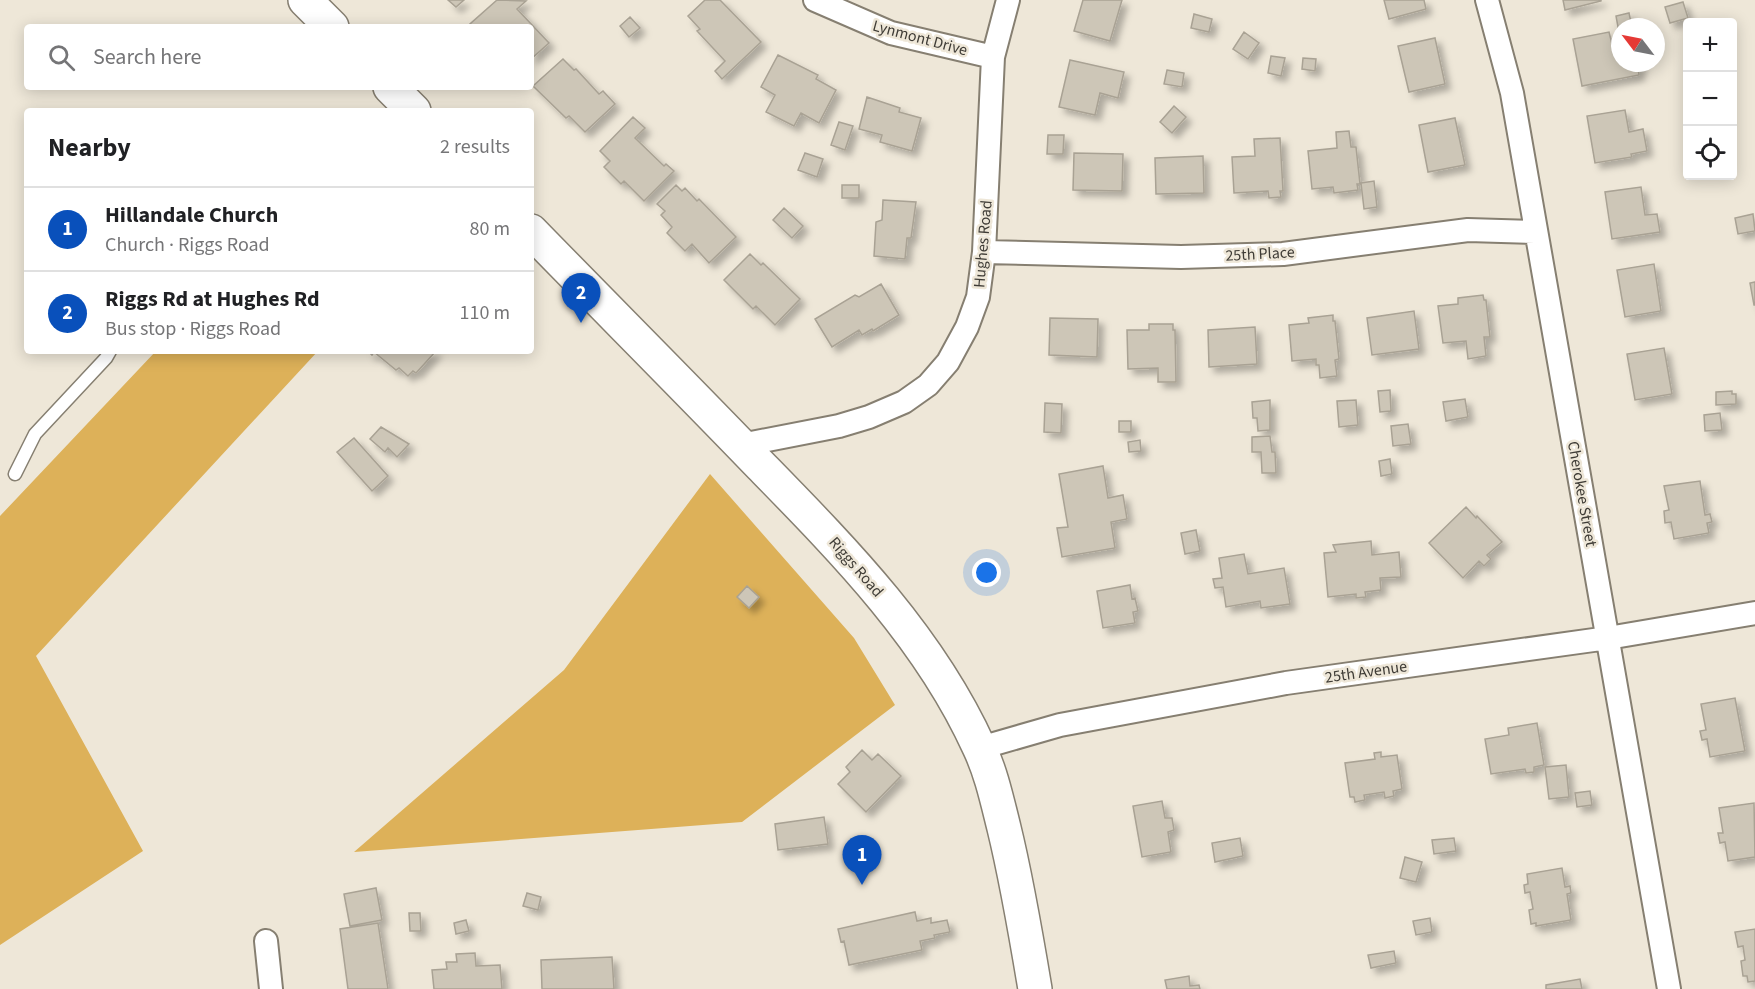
<!DOCTYPE html>
<html lang="en">
<head>
<meta charset="utf-8">
<style>
  :root { --surface:#fff; --page:#f2f2f2; --text:#202124; --muted:#757577; --line:#e0e0e0; --accent:#0950bb }
  body { margin:0; font-family:"Source Sans 3",sans-serif; background:var(--page); color:var(--text) }
  .controls { position:absolute; right:18px; top:18px; display:grid; overflow:hidden; border-radius:6px; box-shadow:0 3px 15px #0003 }
  .controls button { width:54px; height:54px; display:grid; place-items:center; padding:0; border:0; border-bottom:2px solid var(--line); background:var(--surface); color:var(--text); font:30px sans-serif }
  .compass { position:absolute; left:1611px; top:18px; width:54px; height:54px; border-radius:50%; background:var(--surface); box-shadow:0 3px 15px #0003; rotate:302deg }
  .you { position:absolute; left:987px; top:573px; width:21px; height:21px; margin:-15px; border:4px solid #fff; border-radius:50%; background:#1a73e8; box-shadow:0 0 0 9px #1a73e833 }
  .badge { display:grid; place-items:center; width:39px; height:39px; border-radius:50%; background:var(--accent); color:#fff; font-size:20px; font-weight:700 }
  .pin { position:absolute; translate:-50% -50px; filter:drop-shadow(0 2px 3px #0008) }
  .pin::after { content:''; position:absolute; top:32px; width:21px; height:18px; background:inherit; clip-path:polygon(0 0,100% 0,50% 100%) }
  .list { margin:0; padding:0; list-style:none }
  h2 { display:flex; justify-content:space-between; align-items:center; height:78px; margin:0; padding:0 24px; font-size:26px }
  h2 small { font-size:20px; font-weight:400; color:var(--muted) }
  .list li { display:grid; grid-template-columns:39px 1fr auto; gap:18px; align-items:center; box-sizing:border-box; height:84px; padding:0 24px; border-top:2px solid var(--line) }
  .list b { display:block; font-size:22px; white-space:nowrap }
  .list p { margin:0; font-size:20px; white-space:nowrap; color:var(--muted) }
  .list em { font-size:20px; font-style:normal; color:var(--muted) }
  .icon { flex:none; width:33px; height:33px; fill:none; stroke:currentColor; stroke-width:2; stroke-linecap:round; stroke-linejoin:round }
  .map { position:relative; flex:none; width:1755px; height:989px; overflow:hidden }
  .search { position:absolute; background:var(--surface); box-shadow:0 3px 15px #0003; left:24px; top:24px; width:510px; height:66px; display:flex; align-items:center; gap:15px; box-sizing:border-box; padding:0 21px; border-radius:6px; color:var(--muted); font-size:22px }
  .panel { position:absolute; background:var(--surface); box-shadow:0 3px 15px #0003; left:24px; top:108px; width:510px; height:246px; border-radius:6px }
  .map>svg:first-child { display:block }
  .forest { fill:#ddb159 }
  .building { fill:#cdc6b7; stroke:#a9a294; stroke-width:1.5; filter:url(#shadow) }
  .lines { fill:none; stroke-linecap:round; stroke-linejoin:round }
  .service-casing { stroke:#867f71; stroke-width:15 }
  .minor-casing { stroke:#867f71; stroke-width:26 }
  .secondary-casing { stroke:#867f71; stroke-width:36 }
  .service { stroke:#fff; stroke-width:12 }
  .minor { stroke:#fff; stroke-width:22 }
  .secondary { stroke:#fff; stroke-width:33 }
  .labels { text-anchor:middle; dominant-baseline:central; stroke-width:5; stroke-linejoin:round; paint-order:stroke }
  .street-label { font-size:16px; fill:#3f3c36; stroke:#eee7d8 }
</style>
</head>
<body>
<div class="map">
<svg width="1755" height="989" viewBox="0 0 1755 989">
  <defs>
    <filter id="shadow"><feDropShadow dx="5.5" dy="5.5" stdDeviation="3" flood-color="#0004"/></filter>
  </defs>
  <rect width="100%" height="100%" fill="#eee7d8"/>
  <path class="forest" d="M156,351h162l-282,305 107,195 -143,94v-429z
    M710,474l144,164 41,67 -153,117 -388,30 210,-182z"/>
  <path class="building" d="M448,0h16l-8,7z
    M497,0l29,1 -9,8 32,34 -18,16v-32h-59l-2,-3z
    M705,0h15l41,42 -39,37 -7,-8 10,-10 -28,-30 3,-2 -12,-13z
    M1083,0h39l-12,41 -36,-10z
    M1384,0h40l2,9 -37,10z
    M1563,0h38v1l-36,9z
    M1683,2l5,16 -18,5 -5,-16z
    M1629,13l3,14h-12v11l-4,-22z
    M1194,14l18,5 -3,13 -18,-4z
    M630,17l10,11 -11,9 -9,-11z
    M1244,32l15,11 -11,16 -15,-10z
    M1609,32l4,16 7,-2v17h20l1,4 -3,1 1,7 -57,11 -9,-47z
    M1435,38l10,46 -36,8 -11,-46z
    M778,55l40,20 -2,4 20,11 -17,33 -18,-10 -7,13 -28,-14 9,-17 -14,-8z
    M1271,56l14,2 -4,18 -13,-3z
    M1303,58l13,1 -1,12 -13,-2z
    M563,59l11,11 2,-1 23,25 4,-3 12,13 -30,28 -16,-16 -3,2 -33,-32z
    M1070,60l54,12 -6,26 -18,-5 -5,22 -36,-8z
    M1167,70l17,3 -2,14 -18,-3z
    M867,97l33,11 -1,4 22,6 -9,33 -32,-9 2,-7 -23,-6z
    M1174,106l12,11 -14,16 -12,-11z
    M1625,110l4,22 14,-3 4,22 -16,3 1,3 -37,6 -8,-47z
    M633,117l12,11 -10,10 29,28 2,-2 8,7 -30,30 -20,-20 -3,3 -17,-17 6,-6 -10,-10z
    M1455,118l10,47 -37,7 -9,-47z
    M839,122l14,4 -8,24 -14,-5z
    M1349,131l2,16h5l4,37h-3l1,6 -24,3 -1,-6 -21,2 -4,-38 29,-3 -1,-16z
    M1048,135h16l-1,19h-16z
    M1280,138l3,53h-3l1,6 -12,1 -1,-7 -34,2 -2,-36 23,-1 -1,-17z
    M805,153l18,6 -6,18 -19,-7z
    M1074,153l49,1 -1,37 -49,-1z
    M1203,156l1,37 -48,1 -1,-36z
    M1374,181l3,26 -13,2 -3,-26z
    M676,185l6,6 3,-3 12,13 2,-2 37,38 -27,26 -17,-19 -7,7 -18,-18 5,-6 -11,-12 4,-4 -8,-7z
    M842,185h17v13h-17z
    M1641,187l4,28 12,-1 3,18 -48,7 -7,-47z
    M883,200l33,2 -5,36h-4l-2,21 -31,-3 2,-34 6,-2z
    M784,208l19,18 -11,12 -19,-18z
    M1753,214l2,17 -17,3 -3,-16z
    M750,254l11,11 2,-2 37,36 -25,26 -19,-19 -3,3 -29,-29z
    M1654,264l7,47 -36,6 -8,-47z
    M1755,282v23h-1l-4,-22z
    M881,284l18,31 -26,16 -1,-2 -10,6 -3,-5 -27,17 -17,-28 40,-24 4,2z
    M1483,295l1,5h2l4,37h-6l2,19 -18,3 -2,-18 -23,2 -5,-37 20,-2v-6z
    M1414,311l5,38 -47,6 -5,-37z
    M1333,315v6h2l4,38 -4,1 2,16 -17,2 -1,-13h-3v-6l-24,2 -3,-36 20,-2 -1,-5z
    M1050,318l48,1 -1,38 -48,-2z
    M1149,324h24v6h2l1,52h-18v-14l-30,1 -1,-39h22z
    M1255,327l2,37 -48,3 -1,-37z
    M1664,348l8,46 -37,6 -8,-46z
    M368,351h68l-20,22 -3,-2 -5,5 -9,-8 -3,2 -22,-18 -2,3z
    M1390,390l1,21 -11,1 -2,-21z
    M1732,391v3h4v10l-20,1v-13z
    M1465,399l3,18 -22,4 -3,-19z
    M1270,400v30l-12,1 -1,-13h-4l-1,-16z
    M1356,400l2,25 -19,2 -2,-26z
    M1045,403l17,1 -1,29 -17,-1z
    M1720,413l2,17 -17,1 -1,-16z
    M1119,421h12v11h-12z
    M1408,424l3,20 -18,2 -2,-20z
    M381,427l28,17 -12,13 -9,-9 -3,4 -15,-13z
    M1270,436l2,16h3l1,21h-14l-1,-21h-9v-15z
    M354,438l34,38 -16,15 -35,-39z
    M1140,440l1,11 -12,1 -1,-10z
    M1390,459l2,15 -11,2 -2,-15z
    M1103,466l5,32 15,-3 4,24 -16,3 4,26 -53,9 -5,-29 11,-1 -9,-53z
    M1700,481l5,34 5,-1 2,8 -5,1 2,10 -35,6 -3,-17 -6,1 -1,-12 5,-1 -5,-24z
    M1466,507l10,11 1,-2 25,26 -15,13 4,4 -7,7 -5,-5 -16,17 -34,-35z
    M1196,530l4,21 -15,3 -4,-21z
    M1371,541l1,14 27,-3 2,25 -21,1 1,12 -16,2 1,5 -10,1v-4l-28,3 -4,-44 12,-1 -3,-7z
    M1244,554l4,20 36,-6 6,36 -29,4 -1,-7 -34,6 -3,-20 -8,1 -2,-9 9,-1 -3,-20z
    M1130,585l2,14 3,-1 3,13 -5,1 2,11 -32,5 -6,-37z
    M747,586l12,11 -10,11 -12,-11z
    M1735,698l10,53 -35,6 -3,-18 -5,1 -2,-9 6,-1 -5,-26z
    M1537,723l7,42 -10,2v5l-8,1 -1,-4 -34,5 -6,-35 24,-4 -1,-7z
    M862,750l10,10 6,-6 23,22 -35,36 -28,-28 12,-12 -4,-5z
    M1381,752v5l16,-2 5,34 -9,2 1,5 -9,2 -1,-6 -20,3 1,5 -10,2 -1,-5h-4l-5,-34 30,-4 -1,-6z
    M1566,765l3,32 -20,2 -4,-32z
    M1590,791l2,14 -15,2 -2,-14z
    M1162,801l3,17h7l2,12 -6,2 3,20 -29,5 -9,-51z
    M1754,803l1,54 -27,4 -3,-19 -5,1 -2,-10h5l-4,-25z
    M824,817l4,27 -50,6 -3,-26z
    M1240,838l3,18 -28,6 -3,-19z
    M1454,838l2,13 -22,3 -2,-14z
    M1405,857l17,5 -6,20 -16,-4z
    M1562,868l3,19 5,-1 1,7 -4,1 4,26 -35,6v-3l-5,1 -2,-14 4,-1 -3,-17 -5,1 -1,-8 4,-1 -1,-10z
    M376,888l6,32 -32,6 -6,-32z
    M527,893l14,4 -3,13 -15,-4z
    M915,912l2,9 14,-3v5l16,-3 3,12 -16,3 1,3 -15,3 2,9 -73,15 -5,-24 -3,1 -3,-13z
    M409,913h11l1,18h-11z
    M1430,918l2,14 -16,3 -3,-14z
    M466,920l3,11 -13,3 -2,-11z
    M378,923l10,66h-40l-8,-60z
    M1755,929v52l-7,1 -1,-6h-4l-2,-15 4,-1 -2,-14 -5,1 -3,-15z
    M1394,951l2,12 -25,5 -3,-13z
    M475,953l1,13 24,-1 2,24h-68l-2,-19 15,-1 -1,-7h11l-1,-8z
    M612,957l2,32h-72l-1,-29z
    M1189,976l1,10 9,-1 1,4h-33l-2,-9z
    M1580,979l2,10h-36v-4z"/>
  <g class="lines">
    <defs>
      <path id="service" d="M15,474l20,-40 71,-76 4,-7"/>
      <path id="minor" d="M815,0l76,33 102,24
        M1487,0l25,93 157,896
        M984,252l197,5 102,-3 185,-24 67,2
        M741,445l98,-19 30,-9 35,-15 24,-17 20,-23 19,-35 11,-30 6,-45 9,-195 15,-57
        M980,748l80,-23 226,-42 322,-45 147,-25
        M266,941l5,48"/>
      <path id="secondary" d="M305,0l27,27
        M390,87l24,24
        M531,231c77,79 154,156 230,235 83,85 168,171 218,281 12,25 18,53 25,81 13,53 22,107 31,161"/>
    </defs>
    <use href="#service" class="service-casing"/>
    <use href="#minor" class="minor-casing"/>
    <use href="#secondary" class="secondary-casing"/>
    <use href="#service" class="service"/>
    <use href="#minor" class="minor"/>
    <use href="#secondary" class="secondary"/>
  </g>
  <g class="labels">
    <g class="street-label">
      <text transform="translate(920 38) rotate(15)">Lynmont Drive</text>
      <text transform="translate(983 244) rotate(-85)">Hughes Road</text>
      <text transform="translate(1260 254) rotate(-3)">25th Place</text>
      <text transform="translate(1582 494) rotate(80)">Cherokee Street</text>
      <text transform="translate(856 567) rotate(49)">Riggs Road</text>
      <text transform="translate(1366 672) rotate(-8)">25th Avenue</text>
    </g>
  </g>
</svg>
<div class="controls">
<button>+</button>
<button>−</button>
<button><svg class="icon" aria-label="locate" viewBox="0 0 24 24"><circle cx="12" cy="12" r="6"/><path d="M12 2v4M12 18v4M2 12h4M18 12h4"/></svg></button>
</div>
<svg class="compass" viewBox="-18 -18 36 36"><path d="M0-13l5 13h-10z" fill="#e53935"/><path d="M0 13l5-13h-10z" fill="#757577"/></svg>
<div class="you"></div>
<div class="pin badge" style="left:862px;top:885px">1</div>
<div class="pin badge" style="left:581px;top:323px">2</div>
<div class="search"><svg class="icon" aria-label="search" viewBox="0 0 24 24"><circle cx="10" cy="10" r="6"/><path d="M15 15l6 6"/></svg>Search here</div>
<section class="panel">
<h2>Nearby<small>2 results</small></h2>
<ul class="list">
<li><span class="badge">1</span><div><b>Hillandale Church</b><p>Church · Riggs Road</p></div><em>80 m</em></li>
<li><span class="badge">2</span><div><b>Riggs Rd at Hughes Rd</b><p>Bus stop · Riggs Road</p></div><em>110 m</em></li>
</ul>
</section>
</div>
</body>
</html>
